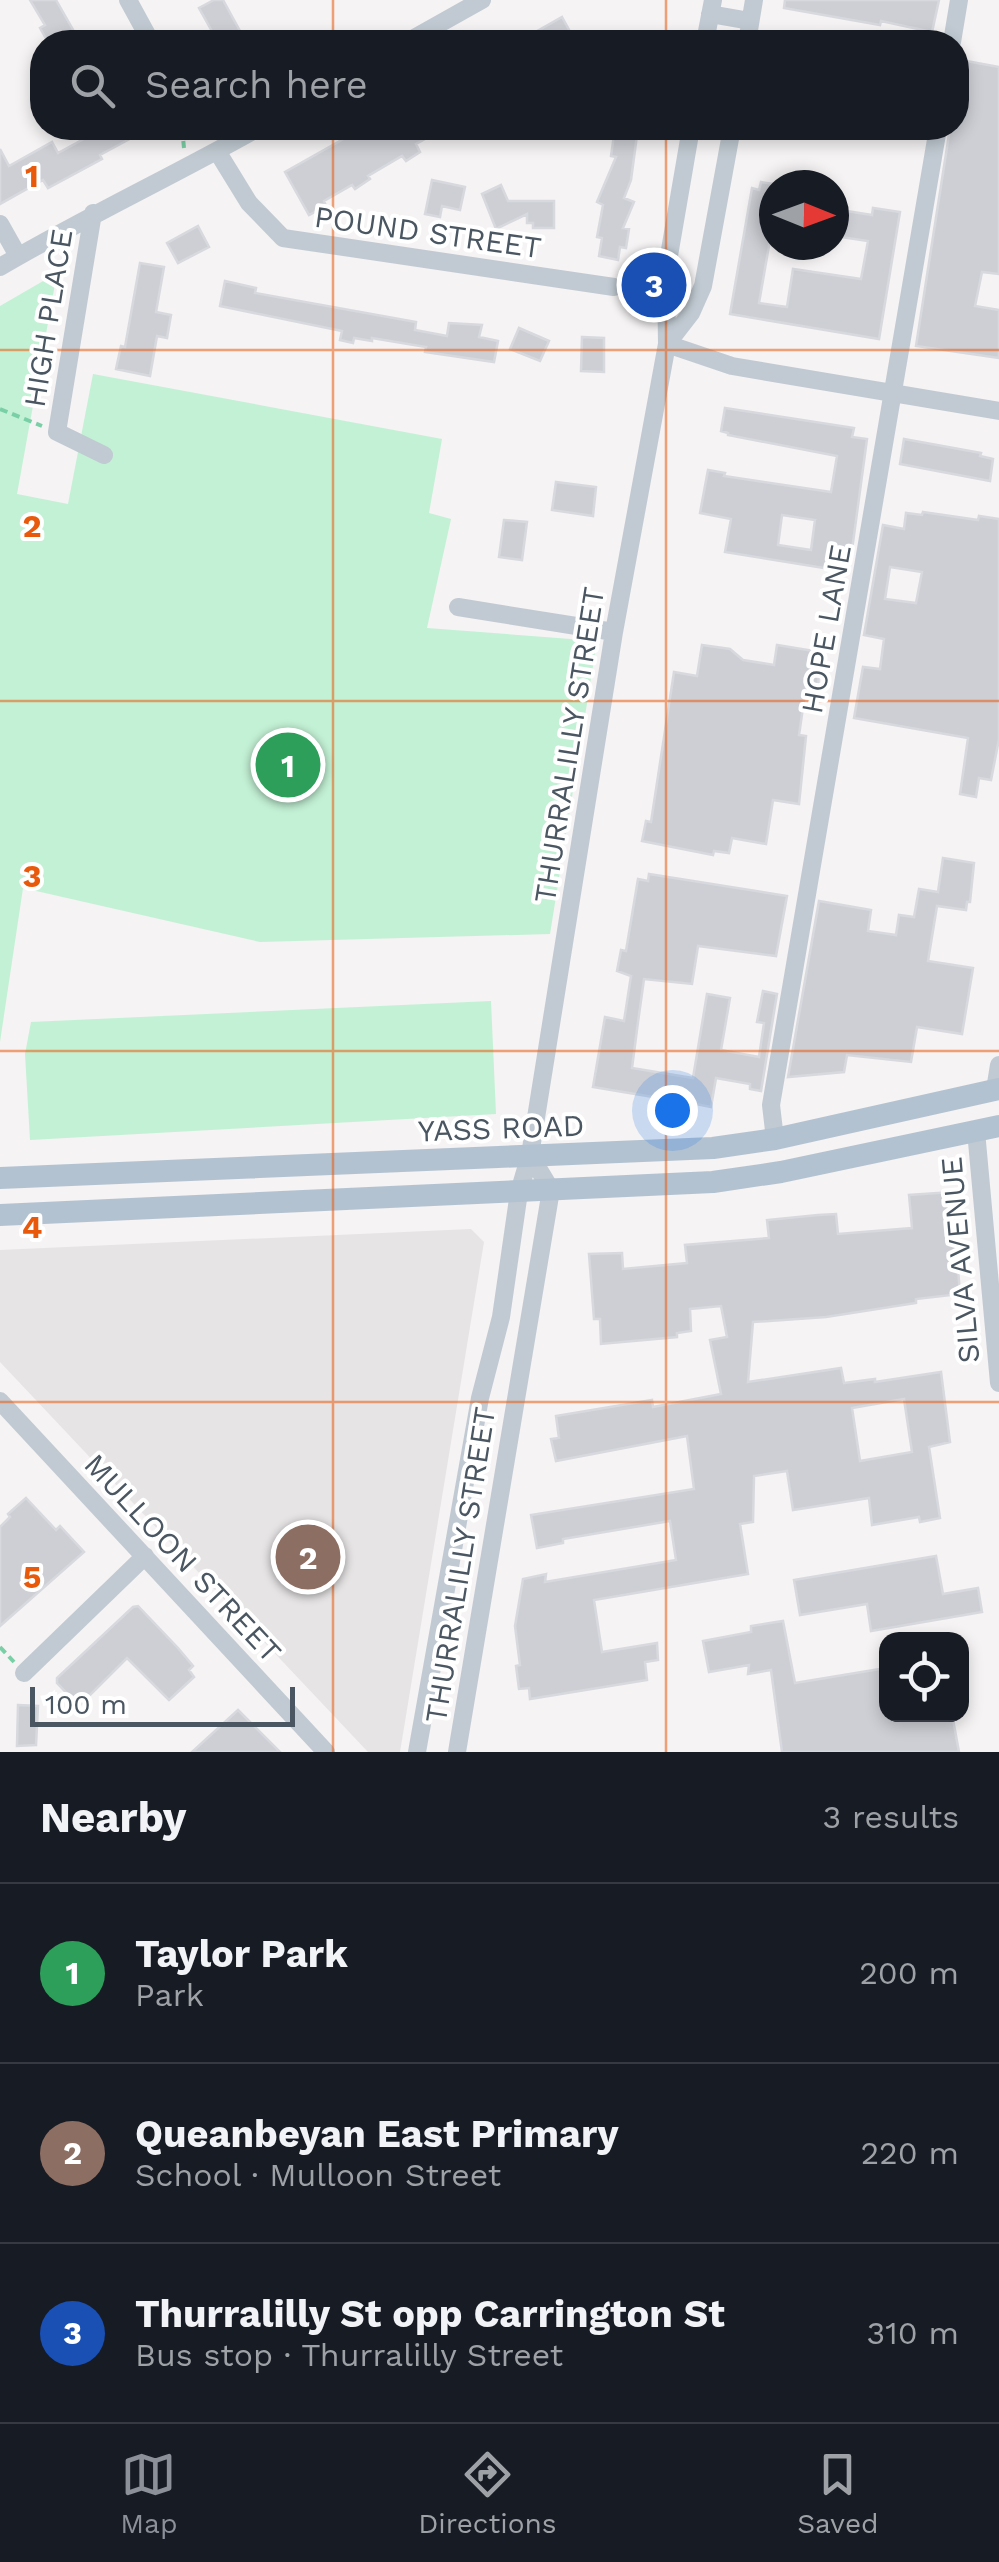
<!DOCTYPE html>
<html lang="en">
<head>
<meta charset="utf-8">
<style>
  :root { --surface:#171b24; --page:#242831; --text:#f1f3f6; --muted:#9ea1a6; --line:#363941; --accent:#8c9099 }
  body { margin:0; font-family:"Work Sans",sans-serif; background:var(--page); color:var(--text) }
  .controls { position:absolute; right:30px; bottom:30px; display:grid; overflow:hidden; border-radius:20px; box-shadow:0 5px 15px #0003 }
  .controls button { width:90px; height:90px; display:grid; place-items:center; padding:0; border:0; border-bottom:2px solid var(--line); background:var(--surface); color:var(--text); font:50px sans-serif }
  .compass { position:absolute; left:759px; top:170px; width:90px; height:90px; border-radius:50%; background:var(--surface); box-shadow:0 5px 15px #0003; rotate:91deg }
  .scale { position:absolute; left:30px; bottom:25px; width:265px; box-sizing:border-box; padding-left:10px; border:5px solid #4a5661; border-top:0; font-size:28px; line-height:35px; white-space:nowrap; color:#4a5661; -webkit-text-stroke:8px #fff; paint-order:stroke }
  .you { position:absolute; left:672px; top:1110px; width:35px; height:35px; margin:-25px; border:8px solid #fff; border-radius:50%; background:#1a73e8; box-shadow:0 0 0 15px #1a73e833 }
  .badge { display:grid; place-items:center; width:65px; height:65px; border-radius:50%; background:var(--accent); color:#fff; font-size:32px; font-weight:700 }
  .pin { position:absolute; translate:-50% -50%; border:5px solid #fff; box-shadow:0 2px 10px #0006 }
  .list { margin:0; padding:0; list-style:none }
  h2 { display:flex; justify-content:space-between; align-items:center; height:130px; margin:0; padding:0 40px; font-size:42px }
  h2 small { font-size:32px; font-weight:400; color:var(--muted) }
  .list li { display:grid; grid-template-columns:65px 1fr auto; gap:30px; align-items:center; box-sizing:border-box; height:180px; padding:0 40px; border-top:2px solid var(--line) }
  .list b { display:block; font-size:38px; white-space:nowrap }
  .list p { margin:0; font-size:32px; white-space:nowrap; color:var(--muted) }
  .list em { font-size:32px; font-style:normal; color:var(--muted) }
  .icon { flex:none; width:55px; height:55px; fill:none; stroke:currentColor; stroke-width:2; stroke-linecap:round; stroke-linejoin:round }
  .map { position:relative; flex:none; width:999px; height:1752px; overflow:hidden }
  .search { position:absolute; background:var(--surface); box-shadow:0 5px 15px #0003; left:30px; right:30px; top:30px; height:110px; display:flex; align-items:center; gap:25px; box-sizing:border-box; padding:0 35px; border-radius:40px; color:var(--muted); font-size:38px }
  .sheet { height:670px; background:var(--surface) }
  nav { display:flex; justify-content:space-around; align-items:center; box-sizing:border-box; height:140px; border-top:2px solid var(--line); background:var(--surface); font-size:28px; color:var(--muted) }
  nav a { display:grid; justify-items:center; gap:5px }
  nav .on { color:var(--accent) }
  .map>svg:first-child { display:block }
  .education { fill:#e6e4e5 }
  .green { fill:#c3f1d5 }
  .building { fill:#cdcfd5; stroke:#d7d9de; stroke-width:2.5; fill-rule:evenodd }
  .lines { fill:none; stroke-linecap:round; stroke-linejoin:round }
  .path { stroke:#7ad0a6; stroke-width:4; stroke-dasharray:8 5; stroke-linecap:butt }
  .minor { stroke:#c1cad2; stroke-width:18 }
  .major { stroke:#b3c2d1; stroke-width:22 }
  .grid { fill:none; stroke:#e8590c; stroke-width:2.5; stroke-opacity:0.55 }
  .labels { text-anchor:middle; dominant-baseline:central; stroke-width:8; stroke-linejoin:round; paint-order:stroke }
  .street-label { font-size:30px; fill:#4a5661; stroke:#fff }
  .grid-label { font-size:32px; text-anchor:middle; font-weight:bold; fill:#e8590c; stroke:#fff; stroke-width:8; stroke-linejoin:round; paint-order:stroke }
</style>
</head>
<body>
<div class="map">
<svg width="999" height="1752" viewBox="0 0 999 1752">
  <rect width="100%" height="100%" fill="#f5f3f3"/>
  <path class="education" d="M471,1229l13,13 -84,510h-32l-368,-390v-112z"/>
  <path class="green" d="M57,273l-40,221 51,10 25,-130 349,65 -13,74 22,6 -24,109 170,13 -47,293 -290,8 -237,-54 -23,154v-736z
    M491,1001l5,113 -466,26 -5,-86 6,-32z"/>
  <path class="building" d="M30,0h26l24,42h-32l-8,-14 5,-3z
    M214,0h9l23,42h-28l-19,-34z
    M785,0h154l-7,32 -51,-11 -1,4 -96,-17z
    M562,17l11,20 -9,5h-46z
    M961,60l38,7v207l-17,-2 -7,34 24,4v48l-83,-12 34,-218h6v-44z
    M87,128h63l-50,27 2,4 -54,29 -5,-8 -43,24v-55l9,17 43,-24 6,11 33,-18z
    M363,128h82l-29,16 4,8 -14,9 -4,-5 -34,20 2,3 -15,10 -3,-4 -28,16 2,5 -17,9 -24,-43z
    M615,128h23l-7,52 -7,18 10,4 -11,26 6,1 -3,19 -6,-1 -2,13 -19,-4 3,-18 -5,-1 6,-32 -6,-3 19,-45 -5,-1z
    M432,180l33,7 -5,23 -18,-4 -2,11 -15,-3z
    M761,182l13,2v33l-15,86 28,4 6,-38 68,10 7,-38 -34,-5v-27l38,6 1,-7 27,4 -21,127 -149,-25 22,-126 7,2z
    M501,185l7,16h46v27h-21v-5h-6v-9l-31,15 -14,-35z
    M198,226l11,21 -31,16 -11,-20z
    M140,263l24,4 -8,45 15,3 -4,23 -10,-2 -7,40 -34,-7 5,-23 4,1z
    M225,281l31,7 -1,5 161,29 -1,8 32,6 2,-13 33,2 -3,12 19,4 -4,21 -69,-10 1,-5 -54,-9v3l-18,-3 -1,5 -13,-3 2,-9 -122,-25z
    M519,328l30,13 -9,20 -30,-12z
    M582,337l22,1v34l-23,-1z
    M725,408l129,20 -2,9 15,2 -18,133 -124,-20 6,-33 -31,-6 8,-43 17,3 -1,3 107,16 6,-36 -109,-21v-2l-7,-2zM782,515l33,5 -4,30 -33,-5z
    M904,439l77,14 -1,3 13,3 -3,22 -90,-17z
    M556,482l40,5 -3,29 -41,-6z
    M923,512l55,8 1,-4 20,3v220l-8,41 -12,-2 -3,19 -16,-3 8,-56 -114,-20 9,-51 17,2 4,-30 -20,-4 19,-110 21,4 2,-16 16,2zM890,567l32,5 -6,31 -31,-4z
    M504,520l23,2 -5,38 -23,-3z
    M702,645l28,4 13,11 31,5 3,-20 43,7 -2,37 -12,-2 -7,48 7,1 -7,68 -26,-4 -7,44 -34,-6 -3,15 -15,-2 -1,4 -71,-14 4,-20 5,1 23,-150 23,4z
    M943,858l31,5 -4,39h-3l-1,8 -29,-4 -9,55 45,7 -11,66 -45,-7 -6,35 -64,-7 -3,17 -56,5 31,-176 52,9 -3,21 28,4 3,-20 15,2 5,-28 19,3z
    M649,874l138,22 -11,60 -78,-10 -6,38 -48,-5 -6,43 -6,46 61,10 14,-84 23,4 -9,52 38,7 5,-34 -7,-1 6,-31 14,3 -16,97 -11,-2v-5l-34,-6 -5,29 -30,-6 -2,9 -15,-3 1,-6 -12,-4 -60,-10 12,-70 19,4 7,-45 -14,-5 4,-21 5,1 12,-72 10,2z
    M952,1192l8,102 -44,5v4l-90,14 -73,5 -5,60 93,-14 3,15 31,-4v3l66,-10 9,70 -21,5 11,71 -20,4 -1,-5 -47,8 -3,-27 -76,12 -6,-39 -33,5 -1,46 -13,2 8,50 -154,26 8,52 55,-9 1,17 -13,2 2,18 -117,19 -1,-11 -10,1 -3,-23 4,-1 -5,-39 8,-47 23,-5 -1,8 131,-22 -6,-39 -107,18v4l-26,5 -6,-33 163,-26 -7,-53 -131,25 -5,-22 8,-1 -3,-22 96,-16 1,7 68,-13 -11,-54 17,-3 -6,-31 -31,3 1,22 -14,2v4l-76,7 -1,-25h-6l-5,-65 33,-1 1,16 64,-6 -2,-18 84,-7 -2,-18 51,-5 18,-1 2,20 74,-6 -3,-33zM904,1399l8,53 -52,9 -8,-53z
    M26,1498l30,32 4,-4 24,26 -84,74v-99l10,-10 -2,-3z
    M936,1556l7,38 35,-6 4,24 -111,19 -4,-27 -67,11 -6,-35z
    M138,1606l40,42 15,18 -4,4 5,7 -25,23 -42,-42 -48,48 -22,-23v-5l76,-71z
    M783,1621l12,62 91,-15v46h66l7,38h-177l-11,-82 -23,4 1,-9 -40,7 -6,-31 48,-9v-6z
    M18,1705l20,1 -2,39 -19,1z
    M238,1710l42,42h-88z"/>
  <g class="lines">
    <path class="path" d="M182,128l2,20
      M0,409l42,17
      M0,1647l14,15"/>
    <path class="minor" d="M128,0l23,42
      M710,14l40,7
      M407,42l75,-42
      M705,42l8,-42
      M747,42l7,-42
      M952,42l7,-42
      M217,151l32,52 34,35 331,49
      M93,213l-36,219 47,23
      M0,224l18,32
      M0,267c85,-50 173,-91 258,-139
      M667,344l65,22 267,45
      M667,344l24,-31 12,-27 29,-158
      M458,607l156,25
      M995,1090l4,-25
      M976,1131l23,252
      M775,1139l-4,-34 167,-977
      M0,1401l326,351
      M24,1673l121,-117
      M417,1752l63,-354 21,-81 18,-125 11,-37 84,-523 53,-288 -1,-71 25,-145
      M457,1752l94,-562 -21,-35"/>
    <path class="major" d="M0,1178l713,-30 62,-9 224,-50
      M0,1215l713,-33 68,-10 218,-46"/>
  </g>
  <path class="grid" d="M333,0v42M666,0v42M333,128v1624M666,128v1624M0,350h999M0,701h999M0,1051h999M0,1402h999"/>
  <g class="labels">
    <g class="street-label">
      <text transform="translate(428 232) rotate(8)">POUND STREET</text>
      <text transform="translate(48 318) rotate(-81)">HIGH PLACE</text>
      <text transform="translate(826 629) rotate(-80)">HOPE LANE</text>
      <text transform="translate(569 745) rotate(-81)">THURRALILLY STREET</text>
      <text transform="translate(501 1128) rotate(-2)">YASS ROAD</text>
      <text transform="translate(960 1260) rotate(-95)">SILVA AVENUE</text>
      <text transform="translate(183 1558) rotate(47)">MULLOON STREET</text>
      <text transform="translate(460 1565) rotate(-81)">THURRALILLY STREET</text>
    </g>
  </g>
  <g class="grid-label">
    <text x="32" y="187">1</text>
    <text x="32" y="537">2</text>
    <text x="32" y="887">3</text>
    <text x="32" y="1238">4</text>
    <text x="32" y="1588">5</text>
  </g>
</svg>
<div class="controls">
<button><svg class="icon" aria-label="locate" viewBox="0 0 24 24"><circle cx="12" cy="12" r="6"/><path d="M12 2v4M12 18v4M2 12h4M18 12h4"/></svg></button>
</div>
<svg class="compass" viewBox="-18 -18 36 36"><path d="M0-13l5 13h-10z" fill="#e53935"/><path d="M0 13l5-13h-10z" fill="#9ea1a6"/></svg>
<div class="scale">100 m</div>
<div class="you"></div>
<div class="pin badge" style="left:288px;top:765px;background:#2e9e5b">1</div>
<div class="pin badge" style="left:308px;top:1557px;background:#8d6e63">2</div>
<div class="pin badge" style="left:654px;top:285px;background:#1a4fb4">3</div>
<div class="search"><svg class="icon" aria-label="search" viewBox="0 0 24 24"><circle cx="10" cy="10" r="6"/><path d="M15 15l6 6"/></svg>Search here</div>
</div>
<section class="sheet">
<h2>Nearby<small>3 results</small></h2>
<ul class="list">
<li><span class="badge" style="background:#2e9e5b">1</span><div><b>Taylor Park</b><p>Park</p></div><em>200 m</em></li>
<li><span class="badge" style="background:#8d6e63">2</span><div><b>Queanbeyan East Primary</b><p>School · Mulloon Street</p></div><em>220 m</em></li>
<li><span class="badge" style="background:#1a4fb4">3</span><div><b>Thurralilly St opp Carrington St</b><p>Bus stop · Thurralilly Street</p></div><em>310 m</em></li>
</ul>
</section>
<nav>
<a class="on"><svg class="icon" aria-label="map" viewBox="0 0 24 24"><path d="M3 6l6-2 6 2 6-2v14l-6 2-6-2-6 2zM9 4v14M15 6v14"/></svg>Map</a>
<a><svg class="icon" aria-label="directions" viewBox="0 0 24 24"><path d="M12 3l9 9-9 9-9-9zM9 14v-3h6M13 9l2 2-2 2"/></svg>Directions</a>
<a><svg class="icon" aria-label="saved" viewBox="0 0 24 24"><path d="M7 4h10v16l-5-4-5 4z"/></svg>Saved</a>
</nav>
</body>
</html>
